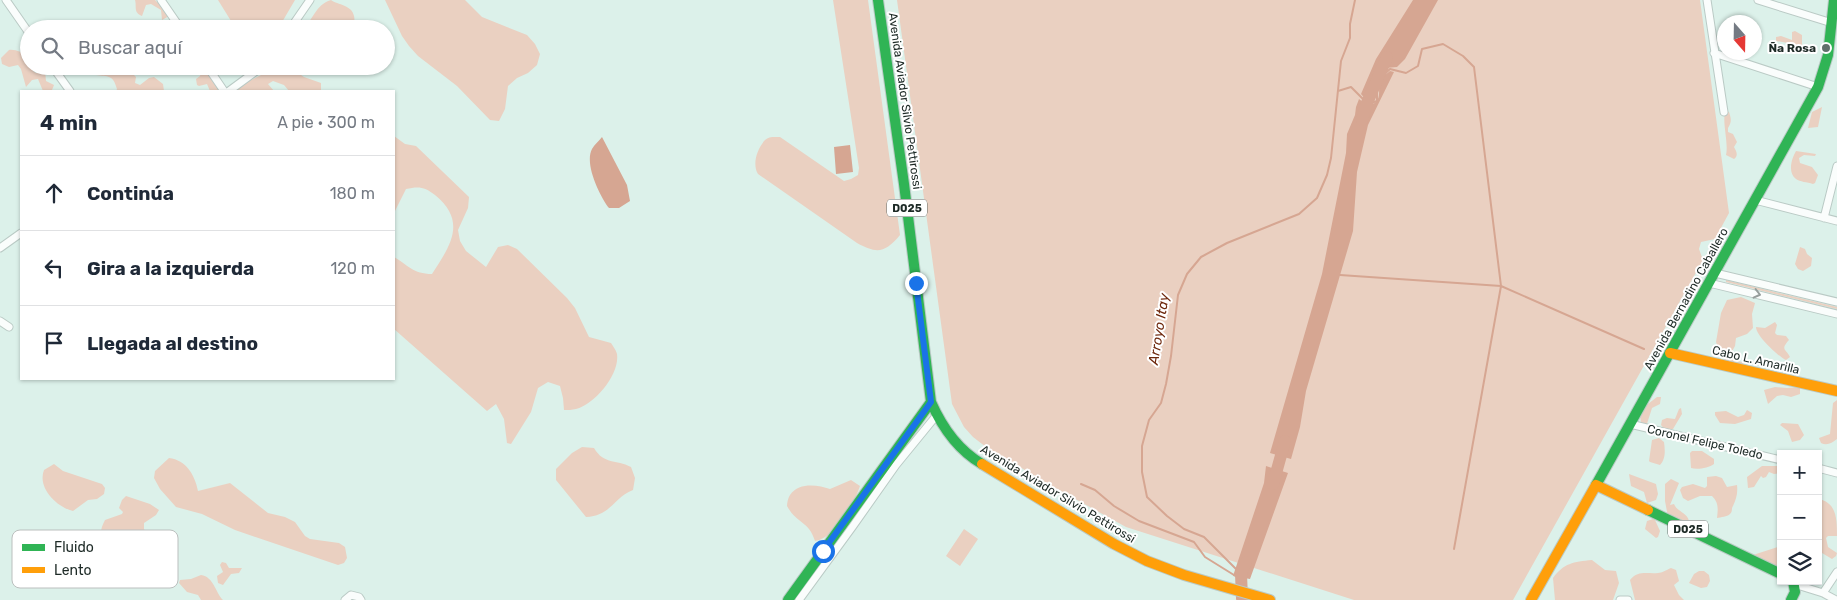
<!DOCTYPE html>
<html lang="es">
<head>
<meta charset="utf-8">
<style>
  :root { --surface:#fff; --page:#f2f2f3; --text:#1f2937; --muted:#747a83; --line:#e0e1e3 }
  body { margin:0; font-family:Rubik,sans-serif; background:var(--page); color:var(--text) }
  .controls { position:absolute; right:15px; bottom:15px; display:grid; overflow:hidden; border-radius:0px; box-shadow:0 1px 4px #0004 }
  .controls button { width:45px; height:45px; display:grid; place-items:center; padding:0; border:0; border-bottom:1px solid var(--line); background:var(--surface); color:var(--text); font:25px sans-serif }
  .compass { position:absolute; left:1717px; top:15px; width:45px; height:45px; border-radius:50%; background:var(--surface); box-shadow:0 1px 4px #0004; rotate:160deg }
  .stop { position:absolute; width:15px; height:15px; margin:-11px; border:4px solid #1a73e8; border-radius:50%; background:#fff }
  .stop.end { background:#1a73e8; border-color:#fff; box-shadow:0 1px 5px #0008 }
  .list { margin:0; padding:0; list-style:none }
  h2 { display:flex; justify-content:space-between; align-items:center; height:65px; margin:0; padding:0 20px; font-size:21px }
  h2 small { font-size:16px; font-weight:400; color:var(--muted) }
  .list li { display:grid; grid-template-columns:32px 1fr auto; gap:15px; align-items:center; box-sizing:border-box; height:75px; padding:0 20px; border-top:1px solid var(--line) }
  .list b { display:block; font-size:19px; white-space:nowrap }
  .list em { font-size:16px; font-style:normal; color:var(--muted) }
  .icon { flex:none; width:28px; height:28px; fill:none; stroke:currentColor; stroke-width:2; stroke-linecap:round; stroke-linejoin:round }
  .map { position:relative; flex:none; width:1837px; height:600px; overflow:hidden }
  .search { position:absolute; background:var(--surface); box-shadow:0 1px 4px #0004; left:20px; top:20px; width:375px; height:55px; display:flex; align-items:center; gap:12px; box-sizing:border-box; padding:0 18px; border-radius:28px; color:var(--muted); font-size:19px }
  .panel { position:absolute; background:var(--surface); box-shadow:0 1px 4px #0004; left:20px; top:90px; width:375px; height:290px; border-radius:0px }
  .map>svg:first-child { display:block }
  .green { fill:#ead0c1 }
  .water { fill:#d6a692 }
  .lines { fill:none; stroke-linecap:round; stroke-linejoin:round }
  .stream { stroke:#d6a692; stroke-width:2 }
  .river { stroke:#d6a692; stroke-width:12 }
  .street-casing { stroke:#bacac5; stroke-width:9 }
  .fast-casing { stroke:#bacac5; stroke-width:12 }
  .slow-casing { stroke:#bacac5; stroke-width:12 }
  .street { stroke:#fafdfc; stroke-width:7 }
  .fast { stroke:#30b455; stroke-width:10 }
  .slow { stroke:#ff9f0a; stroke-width:10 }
  .oneway { stroke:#979e9c }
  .route { stroke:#1a73e8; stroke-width:6 }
  .poi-dot { fill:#60706b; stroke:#fff; stroke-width:2 }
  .labels { text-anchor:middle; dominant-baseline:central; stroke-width:4; stroke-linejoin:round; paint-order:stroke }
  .shield { fill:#fff; stroke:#616a67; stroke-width:1 }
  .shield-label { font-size:11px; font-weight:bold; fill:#1d2a26 }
  .poi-label { font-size:12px; font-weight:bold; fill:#1d2a26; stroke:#fff; text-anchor:end }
  .street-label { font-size:12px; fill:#1d2a26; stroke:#fff }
  .water-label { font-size:14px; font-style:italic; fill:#6e280d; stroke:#fff }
  .key { fill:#fff; stroke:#bbbfbe; stroke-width:1 }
  .key-label { font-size:14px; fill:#1d2a26 }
</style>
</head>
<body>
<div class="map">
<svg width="1837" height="600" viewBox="0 0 1837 600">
  <rect width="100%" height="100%" fill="#dcf1ea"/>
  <path class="green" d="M135,0h20l9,9 5,7 -7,4 -1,-10 -10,-6 -5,1 -4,11c-9,-4 -5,-9 -7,-16z
    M218,0h77l-17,29h-42z
    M331,0c7,5 21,5 23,16 1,4 0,9 0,13h-51c11,-10 12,-24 28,-29z
    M385,0h80l17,17 45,18 8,9 5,10 -3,11 -9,8 -11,5 -9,8 -3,23 -6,12 -9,-1 -33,-34 -39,-30 -9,-10 -7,-10z
    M833,0h35l32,235c-15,18 -23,19 -43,8l-99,-69c-6,-10 -1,-25 7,-34 4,-4 10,-3 15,-3l64,44 7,-2 7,-4 1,-7z
    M897,0h803l29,213 -14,26 -14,3 -2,7 4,11 -190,340h-159l-228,-73 -76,-42 -64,-38 -13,-10 -9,-10 -12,-23z
    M1795,31l7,4v10l-2,3 -12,1v-6l-12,-2v-4l5,-1 11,4v-8z
    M9,50c6,-1 14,3 20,5v11h9l-4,3 -1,2 3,2 9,-2 1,10 8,4 -2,5 -9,1 -5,-12 -6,1 -6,7 -5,-18 -3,-4 -9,2 -7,-3 -1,-6z
    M90,66h30l6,8 6,-1 4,4 -1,6 5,2 9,-7 5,-1 9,7 1,7h-48l1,-2c-4,-15 -9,-12 -21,-14z
    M195,66h8l17,25h-10l-3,-7 -8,2 -2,-1 -1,-6 4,-3 1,-3z
    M279,66h9l16,11 17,6v8h-32l-5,-6 -11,-4 -5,3 6,7h-40l9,-7z
    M1822,107l-4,20 -10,1 4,-16z
    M1726,111l3,1c2,6 3,10 -1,16v4l5,2 4,8 -3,5c2,4 5,8 0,12l-8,-4c3,-12 -5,-36 0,-44z
    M394,136l11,8 11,2 53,51 -1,11 -10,22 2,11 6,10 20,16 12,-20 10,-2 9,4 50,49 8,10 14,29 22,6c2,3 5,7 6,11 3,20 -22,50 -41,55 -4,1 -8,1 -12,1l-1,-12 -3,-12 -12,-4 -10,6 -7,24 -20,32 -4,-1 -3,-24 -8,-15 -9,7 -93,-82v-72c14,8 19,17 38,17 19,-29 35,-53 3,-79 -10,-8 -16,-9 -29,-6l-12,24z
    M1796,151l20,3 -1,2 -11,-1 -5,3 1,5 12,4 6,8 -3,8 -2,1c-6,-2 -13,-2 -17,-5 -9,-7 -4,-21 0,-28z
    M1800,247l5,2 2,5 5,4 -1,8 -8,5 -5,-2 -3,-5z
    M1726,280l111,27v2l-111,-27z
    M1741,297l14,6 -3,11 1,14 -6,6 -11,4 -1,8 -5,9 4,6 9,1 4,4 -18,2 -10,-18 -3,-8 5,-29 6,-13z
    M1775,322l2,3 -2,8 2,2 9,1 3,4c-9,10 -3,9 1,17l-4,3c-7,-3 -30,-24 -30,-33l9,1z
    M1775,387l12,1 13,-1v7l-9,3 -8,-2 -6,1 -9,8 -4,-14z
    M1657,397h4l-1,7 -8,4 -6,19 -5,-4 -1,-8 4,-8z
    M1837,400v39c-5,4 -10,7 -16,4l-2,-5 11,-4 3,-31z
    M1681,408l1,6 -9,15 -8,1 -4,-5 1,-5 5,-2 8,1 4,-10z
    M1747,410l5,3 -1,6 -16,5 -15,-1 -5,-8v-3l11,-1 12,6 6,-2z
    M1782,423l16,1 6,11 -4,5 -8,2 -4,-11 -8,-6z
    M1659,438l5,4c1,8 2,17 -4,23l-10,-3 -1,-1 3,-21z
    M582,447l12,1c10,17 22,11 37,19l4,11 -2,12c-20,8 -22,26 -47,27l-30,-37v-11l16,-16z
    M1692,451h10l12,8v5c-5,4 -17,6 -23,4l-1,-15z
    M169,458c17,2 26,17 29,33l32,-8 38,30 17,4 10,5 10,14 5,3 29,4 6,4 2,11 -3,5 -6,2 -103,-35 -33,-16 -26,-7 -16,-18 -6,-11 1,-7z
    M54,464l9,7 39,13 3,4 -1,6 -7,5 -9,1 -15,11c-16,-4 -36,-23 -29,-41z
    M1762,466h18l1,7 -7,1 -5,-2 -3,5 -3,1 -2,-2 -7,11 -6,1 -1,-11z
    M1629,474l27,10 2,10 -2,6 -9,3 -3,-11 -13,-6z
    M1716,476l6,2 5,9 10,-2c1,9 -1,14 -4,21 -2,3 0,5 -3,8 -3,3 -9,3 -13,4 1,-9 2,-15 -5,-22h-12l-12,5 -5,-3 -3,-8 2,-3 11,-3 12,4 2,-2v-9z
    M1671,479l8,4 -9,22 4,-1c3,8 13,8 15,17l-2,2 -19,-6 -3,-16v-17z
    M851,480l9,6c-6,18 -25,52 -45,55 -6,-20 -19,-18 -28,-35 0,-3 1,-8 3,-11 9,-13 28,-10 40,-6z
    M126,496l24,8 9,6 -3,5 -12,8v6l7,10 -1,3c-11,9 -12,3 -22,-1 -18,5 -35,1 -23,-21l17,-6 1,-2 -4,-4 3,-8z
    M1818,499c19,3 19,21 19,37h-9l-2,2 2,9 9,6 -1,3 -4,3 -10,-6h-4z
    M1653,519l2,1 5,11 -2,6 -2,1 -11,-9 2,-8z
    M964,529l14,10 -18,27 -14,-10z
    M1781,546v23l-24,-1 -8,-3 4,-10z
    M1592,560l13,10 11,1 3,12 -6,17h-58l-2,-22c11,-15 20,-16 39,-18z
    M222,562l4,1 3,5h13l-3,5 -8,1 -8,11 -5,-2 -1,-7 6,-4 -3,-7z
    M1671,568l5,2 3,11 -5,4 5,10 5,5h-49l-5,-20c8,-10 17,-6 28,-7 4,0 8,-3 13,-5z
    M1699,571h5l5,4 1,6 -3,6 -6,1 -12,-5 5,-9z
    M201,575c13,2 14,17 22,25h-22l-3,-5 -11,-3 -8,-9 1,-3 11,-1z"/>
  <path class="water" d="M1413,0h25l-33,59 -8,8 -12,1 -11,12 1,19 -7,3 -7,-8 15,-35z
    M1390,71l4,1 -26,53 -11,47 -4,59 -47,160 -6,36 -9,32 -21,-6 52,-179 24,-121 1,-19 8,-19 1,-8 3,-8 9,7c16,-5 9,-13 12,-27z
    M602,137l25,48 3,16 -11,7h-10c-9,-12 -25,-44 -17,-59 2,-4 7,-8 10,-12z
    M850,145l3,27 -17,2 -2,-27z
    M1266,466l22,7 -38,106 -17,-3 31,-93z"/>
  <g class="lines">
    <path class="stream" d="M1338,91l13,-4 17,17 9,-3v-20l13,-12 16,4 12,-7 4,-17 21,-5 20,12 11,11 27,219 143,63
      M1340,275l161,11 -47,263
      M1657,355h3
      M1081,484l14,6 19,16 25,15 55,21 11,15 37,23
      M1237,570l-33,-33 -20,-8 -17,-13 -20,-19 -5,-25v-26l7,-26 12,-17 5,-19 5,-28 7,-61 9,-21 14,-17 26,-14 72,-29 18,-16 10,-23 4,-17 10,-97 9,-23v-14l5,-24"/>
    <path class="river" d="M1362,120l5,-17 20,-46
      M1273,484l12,-43
      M1245,600l-3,-2 -1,-24 5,-12"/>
    <defs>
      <path id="street" d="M6,0l23,33
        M161,0l20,29
        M1707,0l17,112
        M1758,0l74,23
        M290,29l20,-29
        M1714,53l104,34
        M52,66l18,25
        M207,66l17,25
        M229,91l34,-25
        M1755,200l82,21
        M1824,218l13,-52
        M0,248l21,-15
        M1715,273l122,29
        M1709,283l128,31
        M0,321l9,6
        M1630,424l151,36
        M1818,468l19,5
        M1794,584l29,9 13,7
        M1823,593l14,-21
        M345,600l6,-5 8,2 2,3
        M799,600l54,-74 43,-61 40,-49
        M1620,600h8"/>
      <path id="fast" d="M878,0l26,184 27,218c11,25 27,48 51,62
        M1596,485l222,-398 10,-32 6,-55
        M1648,510l133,64
        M788,600l143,-198
        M1791,600l4,-8 -2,-11"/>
      <path id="slow" d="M1670,353l167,38
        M982,464l132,80 33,17 37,14 86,25
        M1531,600l65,-115 52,25"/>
    </defs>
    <use href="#street" class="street-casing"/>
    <use href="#fast" class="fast-casing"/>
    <use href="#slow" class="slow-casing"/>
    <use href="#street" class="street"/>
    <use href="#fast" class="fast"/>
    <use href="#slow" class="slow"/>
  </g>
  <defs><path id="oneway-chevron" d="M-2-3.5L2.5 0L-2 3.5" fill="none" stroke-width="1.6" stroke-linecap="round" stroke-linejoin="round" transform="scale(1.25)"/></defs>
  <use class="oneway" href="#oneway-chevron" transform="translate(1757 294) rotate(14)"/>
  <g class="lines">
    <path class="route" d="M823,551l108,-149 -15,-119"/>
  </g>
  <circle class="poi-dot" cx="1826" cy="48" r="5"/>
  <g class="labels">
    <g class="shield">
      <rect x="887" y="199.5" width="40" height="17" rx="4"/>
      <rect x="1668" y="520.5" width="40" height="17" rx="4"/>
    </g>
    <g class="shield-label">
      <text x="907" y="208">D025</text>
      <text x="1688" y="529">D025</text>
    </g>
    <g class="poi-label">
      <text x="1816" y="48">Ña Rosa</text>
    </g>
    <g class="street-label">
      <text transform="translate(905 101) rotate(82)">Avenida Aviador Silvio Pettirossi</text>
      <text transform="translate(1686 299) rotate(-61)">Avenida Bernadino Caballero</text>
      <text transform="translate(1756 360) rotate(13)">Cabo L. Amarilla</text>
      <text transform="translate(1705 442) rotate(13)">Coronel Felipe Toledo</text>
      <text transform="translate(1058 494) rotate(31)">Avenida Aviador Silvio Pettirossi</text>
    </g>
    <g class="water-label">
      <text transform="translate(1159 329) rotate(-81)">Arroyo Itay</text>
    </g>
  </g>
  <rect x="12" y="530" width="166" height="58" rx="8" class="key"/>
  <rect x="22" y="544" width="23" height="7" fill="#30b455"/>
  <rect x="22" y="567" width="23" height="6" fill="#ff9f0a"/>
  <g class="key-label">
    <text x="54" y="552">Fluido</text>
    <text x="54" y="575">Lento</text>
  </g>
</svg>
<div class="controls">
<button>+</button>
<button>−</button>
<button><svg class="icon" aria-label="layers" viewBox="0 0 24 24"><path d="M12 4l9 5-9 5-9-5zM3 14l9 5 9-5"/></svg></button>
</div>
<svg class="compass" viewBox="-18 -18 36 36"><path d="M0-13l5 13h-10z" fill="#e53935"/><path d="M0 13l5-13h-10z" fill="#747a83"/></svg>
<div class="stop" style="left:823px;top:551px"></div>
<div class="stop end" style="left:916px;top:283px"></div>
<div class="search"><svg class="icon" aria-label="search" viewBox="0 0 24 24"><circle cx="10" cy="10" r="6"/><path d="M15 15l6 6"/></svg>Buscar aquí</div>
<section class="panel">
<h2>4 min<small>A pie · 300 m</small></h2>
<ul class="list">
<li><svg class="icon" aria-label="ahead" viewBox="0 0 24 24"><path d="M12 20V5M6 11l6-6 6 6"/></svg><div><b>Continúa</b></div><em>180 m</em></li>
<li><svg class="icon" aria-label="left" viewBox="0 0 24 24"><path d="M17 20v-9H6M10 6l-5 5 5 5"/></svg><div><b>Gira a la izquierda</b></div><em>120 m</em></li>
<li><svg class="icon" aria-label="arrive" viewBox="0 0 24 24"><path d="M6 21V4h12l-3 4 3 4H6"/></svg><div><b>Llegada al destino</b></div></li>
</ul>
</section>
</div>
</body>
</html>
